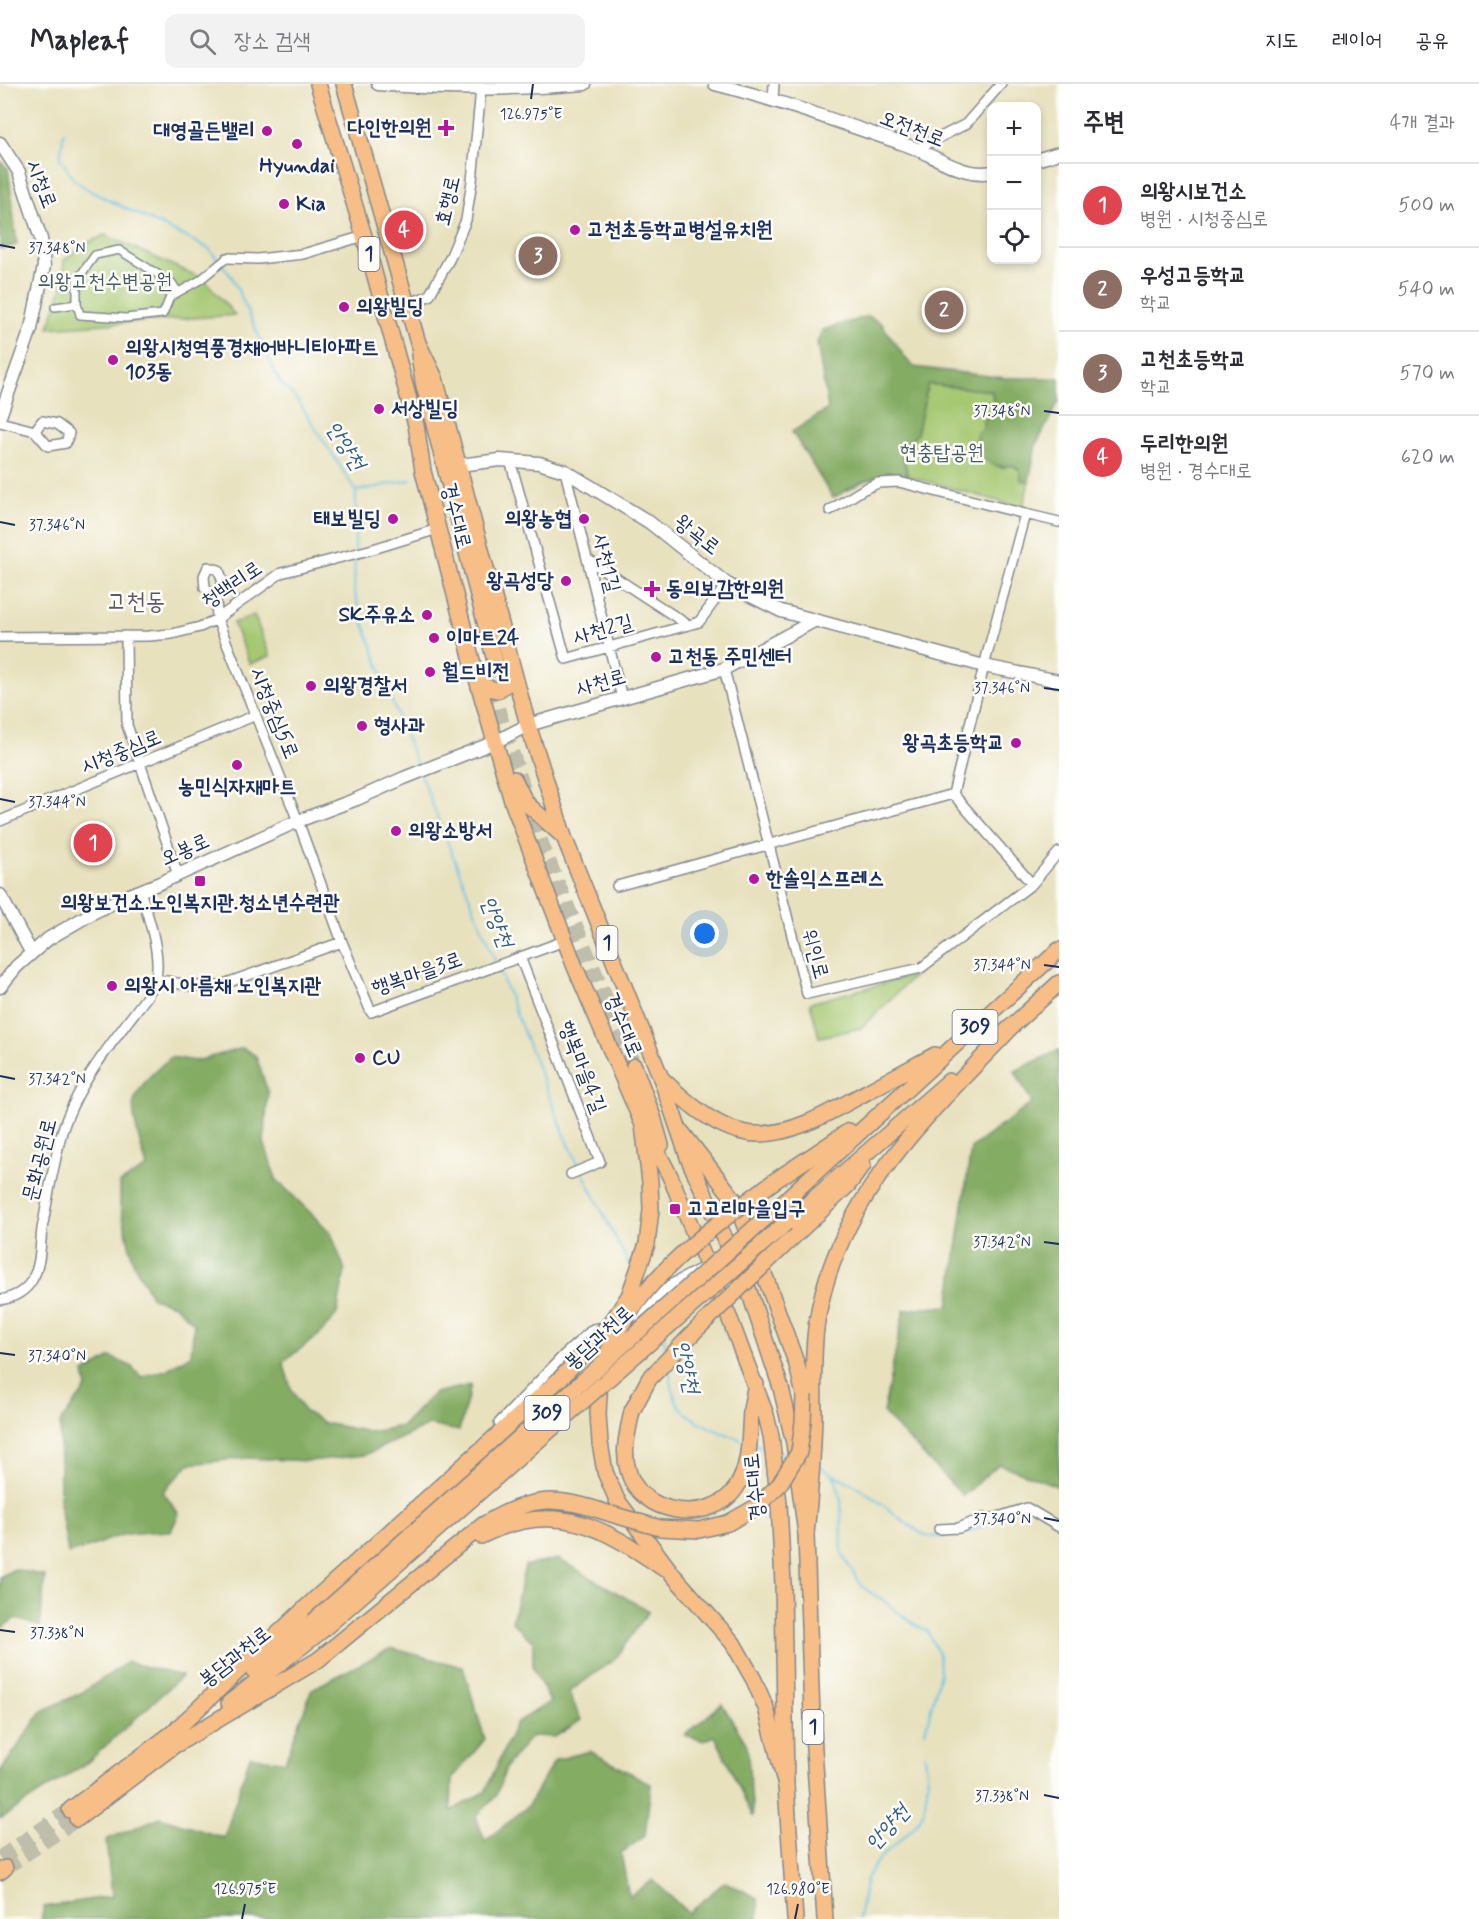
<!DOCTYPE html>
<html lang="ko">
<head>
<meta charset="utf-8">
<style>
  :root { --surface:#fff; --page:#f2f2f3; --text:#2b2b33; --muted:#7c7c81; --line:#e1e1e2; --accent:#b5179e }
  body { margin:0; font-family:Mynerve,"Poor Story",sans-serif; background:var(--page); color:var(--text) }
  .controls { position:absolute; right:18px; top:18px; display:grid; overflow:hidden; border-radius:12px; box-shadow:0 3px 9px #0003 }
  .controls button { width:54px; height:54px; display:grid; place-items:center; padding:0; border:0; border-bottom:2px solid var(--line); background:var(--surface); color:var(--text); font:30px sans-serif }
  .you { position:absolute; left:705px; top:850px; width:21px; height:21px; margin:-15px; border:4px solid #fff; border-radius:50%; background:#1a73e8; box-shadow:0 0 0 9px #1a73e833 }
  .badge { display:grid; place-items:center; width:39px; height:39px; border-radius:50%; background:var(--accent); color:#fff; font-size:20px; font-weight:700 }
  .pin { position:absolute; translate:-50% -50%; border:3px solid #fff; box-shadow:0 2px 6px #0006 }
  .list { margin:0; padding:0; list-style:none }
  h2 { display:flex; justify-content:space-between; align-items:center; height:78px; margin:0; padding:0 24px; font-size:26px }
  h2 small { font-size:20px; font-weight:400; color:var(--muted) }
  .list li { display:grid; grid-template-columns:39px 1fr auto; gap:18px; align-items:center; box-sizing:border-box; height:84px; padding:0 24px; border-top:2px solid var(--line) }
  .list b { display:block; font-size:22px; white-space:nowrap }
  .list p { margin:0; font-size:20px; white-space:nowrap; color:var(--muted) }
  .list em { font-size:20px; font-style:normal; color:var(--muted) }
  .icon { flex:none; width:33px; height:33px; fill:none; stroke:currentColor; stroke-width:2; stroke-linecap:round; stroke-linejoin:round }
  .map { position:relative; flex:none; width:1059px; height:1835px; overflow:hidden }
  header { display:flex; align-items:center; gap:36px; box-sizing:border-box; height:84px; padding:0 30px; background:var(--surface); border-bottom:2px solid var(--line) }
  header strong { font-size:28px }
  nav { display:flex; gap:33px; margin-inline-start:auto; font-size:21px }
  .search { width:420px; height:54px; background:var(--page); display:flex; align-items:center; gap:15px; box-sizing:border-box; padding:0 21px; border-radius:12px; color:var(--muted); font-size:22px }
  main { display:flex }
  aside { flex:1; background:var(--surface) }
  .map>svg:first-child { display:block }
  .green { fill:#a5c871; stroke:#607c68; stroke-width:1.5 }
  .forest { fill:#84ac63; stroke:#506e60; stroke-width:1.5 }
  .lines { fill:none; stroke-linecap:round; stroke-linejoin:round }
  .stream { stroke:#68c4e6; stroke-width:2 }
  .primary-tunnel { stroke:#bfbdab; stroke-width:15; stroke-dasharray:15 8; stroke-linecap:butt }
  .trunk-tunnel { stroke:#bfbdab; stroke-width:15; stroke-dasharray:15 8; stroke-linecap:butt }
  .pedestrian-casing { stroke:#82888e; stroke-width:10 }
  .minor-casing { stroke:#82888e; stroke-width:12 }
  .tertiary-casing { stroke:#82888e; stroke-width:15 }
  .primary-casing { stroke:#82888e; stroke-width:18 }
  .trunk-casing { stroke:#82888e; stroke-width:18 }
  .pedestrian { stroke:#fff; stroke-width:7 }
  .minor { stroke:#fff; stroke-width:9 }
  .tertiary { stroke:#fff; stroke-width:12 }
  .primary { stroke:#f7be87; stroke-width:15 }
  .trunk { stroke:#f7be87; stroke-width:15 }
  .trunk-bridge-casing { stroke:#82888e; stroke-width:18; stroke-linecap:butt }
  .trunk-bridge { stroke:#f7be87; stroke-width:15 }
  .ticks { fill:none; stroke:#1b2f5e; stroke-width:2 }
  .poi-dot { fill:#b5179e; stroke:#fdfcf7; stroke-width:2 }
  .labels { text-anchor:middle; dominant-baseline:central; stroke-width:5; stroke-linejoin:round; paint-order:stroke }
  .shield { fill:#fdfcf7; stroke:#5f6c8c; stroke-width:1.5 }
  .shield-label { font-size:20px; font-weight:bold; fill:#1b2f5e }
  .poi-label { font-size:21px; font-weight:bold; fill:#1b2f5e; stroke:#fdfcf7; text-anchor:start }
  .street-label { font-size:21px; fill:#1b2f5e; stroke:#fdfcf7 }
  .park-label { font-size:21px; fill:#445d64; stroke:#fdfcf7 }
  .water-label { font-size:22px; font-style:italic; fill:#325c87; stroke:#fdfcf7 }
  .quarter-label { font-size:24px; fill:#5e576a; stroke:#fdfcf7 }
  .ticks-label { font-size:15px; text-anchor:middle; fill:#1b2f5e; stroke:#fdfcf7; stroke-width:5; stroke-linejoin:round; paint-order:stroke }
</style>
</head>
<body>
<header>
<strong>Mapleaf</strong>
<div class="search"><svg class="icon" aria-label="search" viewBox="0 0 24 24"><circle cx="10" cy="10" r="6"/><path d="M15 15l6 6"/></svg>장소 검색</div>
<nav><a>지도</a><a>레이어</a><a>공유</a></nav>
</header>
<main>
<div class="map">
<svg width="1059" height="1835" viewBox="0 0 1059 1835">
  <rect width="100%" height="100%" fill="#fdfcf7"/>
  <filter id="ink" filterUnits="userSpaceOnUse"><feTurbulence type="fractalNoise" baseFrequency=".0167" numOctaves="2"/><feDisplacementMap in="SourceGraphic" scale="12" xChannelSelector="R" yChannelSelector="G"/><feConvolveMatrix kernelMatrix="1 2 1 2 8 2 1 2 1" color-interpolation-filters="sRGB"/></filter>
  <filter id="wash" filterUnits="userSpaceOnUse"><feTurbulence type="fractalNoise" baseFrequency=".008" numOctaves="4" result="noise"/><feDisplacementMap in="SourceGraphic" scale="24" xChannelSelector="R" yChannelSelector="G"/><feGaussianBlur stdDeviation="1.35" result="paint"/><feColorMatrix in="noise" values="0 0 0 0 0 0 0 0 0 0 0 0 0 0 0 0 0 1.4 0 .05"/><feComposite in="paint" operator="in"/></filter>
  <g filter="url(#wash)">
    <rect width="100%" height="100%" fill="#e8e1be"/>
    <path class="green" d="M105,151l99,44 31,36 -186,13 13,-41 2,-27 23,-17z
      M927,300l65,7 2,17 -11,13 18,47 11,-3 7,4 3,12h7l-6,27 -115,-32 -5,-20 2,-11 12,-11z
      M254,531l16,41 -20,8 -17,-41z
      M915,891l-54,53 -42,9 -9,-34z"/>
    <path class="forest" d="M0,77l8,7 9,77 -17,4z
      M868,232l13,7 26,37 7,7 91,11h54v23l-23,44 -7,36h-7l-3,-11 -6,-5c-20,5 -24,-3 -39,-14l3,-18 6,-4v-8l11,-13 -2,-17 -64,-7 -11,50 -12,12 -2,10 5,20 -16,-4 -30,10 -29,16 -41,-66 36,-23 -11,-66 5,-13z
      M243,964l13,8 12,36 -4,50 12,37 55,54 14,37 -8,44 -18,21 -36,27 8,26 13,23 20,12 46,9 32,-6 32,-33 37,-8 -12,46 -30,-6 -64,30 -56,6 -62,-3 -58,6 -26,28 16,22 -8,17c-18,1 -36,1 -53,5 -18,6 -30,14 -50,17l-8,-45v-85l27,-36 -3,-14 27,-16 20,9 10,11 25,-7 25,-15 3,-32 -20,-18 -22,-7 -19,-36 -13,-57v-22l27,-16c-4,-14 -17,-53 -13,-66 7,-19 22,-31 37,-44l25,4z
      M1059,966v437l-60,-23 -36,32 -80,-83 21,-103 45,-4 22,-158 61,-45 -17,-32z
      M558,1475l91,52 -34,48 -46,33 12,28 -26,17 -23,-1 -25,29 -11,31 -20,21 9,24 42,-34 28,-47 35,-9 61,33 -6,52 -24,17 8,44 24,-17 35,33 37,-31 33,16v21h-717l3,-12 68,-11 -6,-56 54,-23 64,21 26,-82 35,6 27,-73 79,-41 72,19 22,72 -33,40 -1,32 34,-19 31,-69 34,-21 -17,-34v-26l-21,-20 13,-56z
      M14,1485l31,7 -5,51 -24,-9 -16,11v-52z
      M127,1578l55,14 -94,86 -88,57v-47l42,-61 41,-19z
      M722,1620l25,41 6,72 -38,-81 -11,5 -19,-6z"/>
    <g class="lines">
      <path class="stream" d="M64,48l-4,26 14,22 18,12 116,56 11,13
        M222,181l10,12 47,104 19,20 58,90 -1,60
        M356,407l55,-11
        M355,473l-1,33 7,26 24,67 33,85
        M421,692l75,187
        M498,884l67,168 15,32
        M583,1089l44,88 6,8
        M664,1253l2,15
        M669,1282c2,13 3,31 11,41 11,15 45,27 62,33
        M754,1360l11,4
        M779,1368l12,4
        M819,1382l15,9 7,23 1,56 20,33 19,12 31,24 15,8 12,23 1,19 -15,59
        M834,1391c11,5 23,11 33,18 19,13 36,30 56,41 16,7 53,-1 66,-12
        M1003,1427l29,-9 27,18
        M859,1835l7,-41 11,-17 37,-34 10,-16 4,-29 -3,-28"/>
    </g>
  </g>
  <g filter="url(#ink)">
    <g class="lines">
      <path class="primary-tunnel" d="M486,580l13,49 44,135 91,218"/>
      <path class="trunk-tunnel" d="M0,1774l70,-48
        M5,1784l72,-49"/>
      <defs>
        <path id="pedestrian" d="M178,208l-6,-9 -53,-33 -24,5 -18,25v24l3,11 46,3 37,-4 7,-17 30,-17 27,-22
          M55,223l22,-3"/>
        <path id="minor" d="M773,16l1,-16
          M917,65l49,-25 35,-40
          M227,174l31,1 45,-5 61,-18
          M406,220l23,-8 21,-38 16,-38 6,-39 9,-92 -1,-5
          M0,338l35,9 13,15 18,-3 3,-10 -12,-9 -15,-3 -7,10
          M510,376l56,199 133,-37 28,-38
          M565,387l57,227
          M1025,430l34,8
          M587,475l101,66
          M216,511l-11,-7 -1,-12 4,-9 11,3 4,13 -7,12 1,24 81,202 44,121 29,70 193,-71
          M126,552l1,89 51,150
          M0,553l149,-1 23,-2 28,-7 17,-8 64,-46 92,-24 65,-20
          M724,585l83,325 114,-26 111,-84 27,-32
          M953,710l79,90
          M0,737l256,-106
          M617,802l336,-92 31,-128 41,-152 -126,-32 -21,1 -14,6 -34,21
          M520,873l80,205 -29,12
          M156,895l35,7h27l124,-44
          M0,1216c13,-2 27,-9 33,-22 8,-14 7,-33 9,-49 5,-30 11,-60 18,-90 14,-53 56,-101 88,-144 3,-6 7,-12 8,-18 5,-24 -8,-62 -16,-86
          M630,1235l5,-3 37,-32 32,-17
          M499,1339l65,-68 29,-26 12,-2
          M939,1445l20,-1 24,-10h12l32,-10 32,19"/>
        <path id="tertiary" d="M378,0c69,6 138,6 207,0
          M715,0c66,17 130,40 194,62 25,9 54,32 83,26
          M0,59l19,29 22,67 3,27 -13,63 -31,87
          M1036,76l23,-7
          M459,381l41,-5 39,3 26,8 84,51 78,62 54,27 203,55 75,15
          M0,811l31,57
          M0,903l17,-21 31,-27 46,-27 33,-16 33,-13 138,-62 59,-22 47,-21 91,-36 33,-17 196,-56 90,-48"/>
        <path id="primary" d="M318,0l46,152 52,189 7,46 15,58 38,147 36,125 63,166 68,158 27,51 61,146 35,93 5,21 8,67 4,81 3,202 9,133
          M344,0l74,259 17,35 93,347 36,112 97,241 28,82 60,131 32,97 13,55 12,91 6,184 13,201
          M419,271l4,27 73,283
          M476,592c6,9 11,13 22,14l10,-7 4,-15
          M514,695l12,24 38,34
          M634,982l19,51 8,28"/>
        <path id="trunk" d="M1001,952l58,-53
          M661,994c25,24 59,55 96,56 38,1 78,-25 110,-42 23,-13 46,-25 68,-37
          M643,1041l7,57 1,28 -4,34
          M680,1046l54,69 32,80 31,86 7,30
          M773,1098l76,-51
          M780,1121l279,-255
          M786,1139l163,-142
          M790,1156l58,-55 15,-20
          M600,1292l-2,38 2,29 5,29 12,28 56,75 60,68 21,37 12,28 20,78
          M632,1327c-4,20 -10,39 -4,59 11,46 83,55 108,18 15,-23 13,-52 15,-77 1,-9 3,-18 5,-27
          M660,1444l39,2 29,-7
          M806,1450c4,-39 7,-78 8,-118 0,-31 -2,-63 3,-95 20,-123 109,-204 191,-290
          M481,1452c73,-37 121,-10 182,32
          M253,1586l61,-49
          M229,1619l91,-71
          M169,1652l145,-136 249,-224
          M177,1660l141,-84 165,-135c50,-31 74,-29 128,-11
          M70,1726l105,-79
          M77,1735l107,-81
          M0,1788l5,-4"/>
      </defs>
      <use href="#pedestrian" class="pedestrian-casing"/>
      <use href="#minor" class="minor-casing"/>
      <use href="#tertiary" class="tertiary-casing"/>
      <use href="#primary" class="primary-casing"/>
      <use href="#trunk" class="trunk-casing"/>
      <use href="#pedestrian" class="pedestrian"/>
      <use href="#minor" class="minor"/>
      <use href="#tertiary" class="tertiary"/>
      <use href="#primary" class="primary"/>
      <use href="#trunk" class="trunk"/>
      <defs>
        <path id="trunk-bridge" d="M607,1271c26,-72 106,-128 166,-173
          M563,1292l50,-56 16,-24 18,-52
          M632,1327l17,-32 47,-49 94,-90
          M611,1430l49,14
          M728,1439l28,-16 23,-22 20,-33 4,-30 1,-27
          M314,1537l466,-416
          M320,1548l466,-409"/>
      </defs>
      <use href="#trunk-bridge" class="trunk-bridge-casing"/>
      <use href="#trunk-bridge" class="trunk-bridge"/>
    </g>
  </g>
  <path class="ticks" d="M531,15l2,-15M0,161l15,3M1044,327l15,2M0,438l15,3M1044,604l15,2M0,715l15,3M1044,881l15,2M0,992l15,3M1044,1158l15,2M0,1269l15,2M1044,1434l15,3M0,1546l15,2M1044,1711l15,3M242,1835l3,-15M795,1835l3,-15"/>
  <g class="poi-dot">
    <path d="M443 35h6v6h6v6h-6v6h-6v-6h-6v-6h6z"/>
    <circle cx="267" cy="47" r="6"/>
    <circle cx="297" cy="60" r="6"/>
    <circle cx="284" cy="120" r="6"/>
    <circle cx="575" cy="146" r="6"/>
    <circle cx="344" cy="223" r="6"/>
    <circle cx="113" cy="276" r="6"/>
    <circle cx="379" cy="325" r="6"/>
    <circle cx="393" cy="435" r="6"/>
    <circle cx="584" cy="435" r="6"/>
    <circle cx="566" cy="497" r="6"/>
    <path d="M649 496h6v6h6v6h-6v6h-6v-6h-6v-6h6z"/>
    <circle cx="427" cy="531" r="6"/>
    <circle cx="434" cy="554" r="6"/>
    <circle cx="656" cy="573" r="6"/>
    <circle cx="430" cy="588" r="6"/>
    <circle cx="311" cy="602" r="6"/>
    <circle cx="362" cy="642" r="6"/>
    <circle cx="1016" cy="659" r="6"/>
    <circle cx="237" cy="681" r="6"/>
    <circle cx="396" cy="747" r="6"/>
    <circle cx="754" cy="795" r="6"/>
    <rect x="194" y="791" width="12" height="12" rx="3"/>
    <circle cx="112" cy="902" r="6"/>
    <circle cx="360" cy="974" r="6"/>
    <rect x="669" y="1119" width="12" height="12" rx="3"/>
  </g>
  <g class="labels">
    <g class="shield">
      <rect x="358.5" y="153" width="21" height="34" rx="4.5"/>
      <rect x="596.5" y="842" width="21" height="34" rx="4.5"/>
      <rect x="952.5" y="926" width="45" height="34" rx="4.5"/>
      <rect x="524.5" y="1312" width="45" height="34" rx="4.5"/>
      <rect x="802.5" y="1626" width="21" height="34" rx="4.5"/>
    </g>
    <g class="shield-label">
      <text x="369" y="170">1</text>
      <text x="607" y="859">1</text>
      <text x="975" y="943">309</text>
      <text x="547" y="1329">309</text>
      <text x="813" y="1643">1</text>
    </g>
    <g class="poi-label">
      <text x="432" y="44" text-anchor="end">다인한의원</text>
      <text x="255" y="47" text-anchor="end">대영골든밸리</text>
      <text x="297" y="82" text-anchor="middle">Hyundai</text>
      <text x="296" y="120">Kia</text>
      <text x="587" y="146">고천초등학교병설유치원</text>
      <text x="356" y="223">의왕빌딩</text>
      <text x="125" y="264">의왕시청역풍경채어바니티아파트<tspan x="125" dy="24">103동</tspan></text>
      <text x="391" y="325">서상빌딩</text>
      <text x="381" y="435" text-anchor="end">태보빌딩</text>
      <text x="572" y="435" text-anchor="end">의왕농협</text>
      <text x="554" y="497" text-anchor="end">왕곡성당</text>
      <text x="666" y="505">동의보감한의원</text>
      <text x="415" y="531" text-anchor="end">SK주유소</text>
      <text x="446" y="554">이마트24</text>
      <text x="668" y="573">고천동 주민센터</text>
      <text x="442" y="588">월드비전</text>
      <text x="323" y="602">의왕경찰서</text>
      <text x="374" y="642">형사과</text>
      <text x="1004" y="659" text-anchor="end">왕곡초등학교</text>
      <text x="237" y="703" text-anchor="middle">농민식자재마트</text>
      <text x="408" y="747">의왕소방서</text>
      <text x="766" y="795">한솔익스프레스</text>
      <text x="200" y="819" text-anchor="middle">의왕보건소.노인복지관.청소년수련관</text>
      <text x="124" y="902">의왕시 아름채 노인복지관</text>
      <text x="372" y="974">CU</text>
      <text x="687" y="1125">고고리마을입구</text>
    </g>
    <g class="street-label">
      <text transform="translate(912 45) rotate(21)">오전천로</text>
      <text transform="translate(41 100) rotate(69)">시청로</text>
      <text transform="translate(448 117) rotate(-77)">효행로</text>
      <text transform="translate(456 432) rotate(76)">경수대로</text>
      <text transform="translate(697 451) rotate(38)">왕곡로</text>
      <text transform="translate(606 479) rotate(76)">사천1길</text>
      <text transform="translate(232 501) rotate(-34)">청백리로</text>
      <text transform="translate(603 546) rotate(-16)">사천2길</text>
      <text transform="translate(601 599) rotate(-16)">사천로</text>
      <text transform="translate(274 629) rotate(68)">시청중심5로</text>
      <text transform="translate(121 668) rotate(-22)">시청중심로</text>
      <text transform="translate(185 766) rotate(-24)">오봉로</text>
      <text transform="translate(815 870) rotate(75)">위인로</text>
      <text transform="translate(417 890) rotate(-19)">행복마을3로</text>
      <text transform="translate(623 941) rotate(67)">경수대로</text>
      <text transform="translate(582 983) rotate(69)">행복마을4길</text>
      <text transform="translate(40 1076) rotate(-76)">문화공원로</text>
      <text transform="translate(599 1254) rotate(-42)">봉담과천로</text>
      <text transform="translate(755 1403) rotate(-96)">경수대로</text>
      <text transform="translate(235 1573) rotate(-38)">봉담과천로</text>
    </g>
    <g class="park-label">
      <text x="105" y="198">의왕고천수변공원</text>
      <text x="942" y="369">현충탑공원</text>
    </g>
    <g class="water-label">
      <text transform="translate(345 362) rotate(57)">안양천</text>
      <text transform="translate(496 838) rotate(68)">안양천</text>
      <text transform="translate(686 1283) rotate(78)">안양천</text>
      <text transform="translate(888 1744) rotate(-48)">안양천</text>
    </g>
    <g class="quarter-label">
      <text x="136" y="518">고천동</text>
    </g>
  </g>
  <g class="ticks-label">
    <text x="531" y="35">126.975°E</text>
    <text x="57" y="169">37.348°N</text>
    <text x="1002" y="332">37.348°N</text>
    <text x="57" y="446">37.346°N</text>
    <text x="1002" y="609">37.346°N</text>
    <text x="57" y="723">37.344°N</text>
    <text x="1002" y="886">37.344°N</text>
    <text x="57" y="1000">37.342°N</text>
    <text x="1002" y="1163">37.342°N</text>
    <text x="57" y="1277">37.340°N</text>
    <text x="1002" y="1440">37.340°N</text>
    <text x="57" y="1554">37.338°N</text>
    <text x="1002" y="1717">37.338°N</text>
    <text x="245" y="1810">126.975°E</text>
    <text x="798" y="1810">126.980°E</text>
  </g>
</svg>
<div class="controls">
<button>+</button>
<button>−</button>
<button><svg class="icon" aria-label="locate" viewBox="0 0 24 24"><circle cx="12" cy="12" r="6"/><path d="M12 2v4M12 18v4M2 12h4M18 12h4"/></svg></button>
</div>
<div class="you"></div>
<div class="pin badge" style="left:93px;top:759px;background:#e0444e">1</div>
<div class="pin badge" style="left:944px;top:226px;background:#8d6e63">2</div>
<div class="pin badge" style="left:538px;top:172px;background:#8d6e63">3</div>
<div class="pin badge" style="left:404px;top:146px;background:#e0444e">4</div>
</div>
<aside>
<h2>주변<small>4개 결과</small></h2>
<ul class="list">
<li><span class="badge" style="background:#e0444e">1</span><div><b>의왕시보건소</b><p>병원 · 시청중심로</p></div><em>500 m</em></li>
<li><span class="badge" style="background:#8d6e63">2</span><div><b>우성고등학교</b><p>학교</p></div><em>540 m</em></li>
<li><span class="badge" style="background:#8d6e63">3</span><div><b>고천초등학교</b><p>학교</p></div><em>570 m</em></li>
<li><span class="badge" style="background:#e0444e">4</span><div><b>두리한의원</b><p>병원 · 경수대로</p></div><em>620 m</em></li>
</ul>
</aside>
</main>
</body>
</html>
